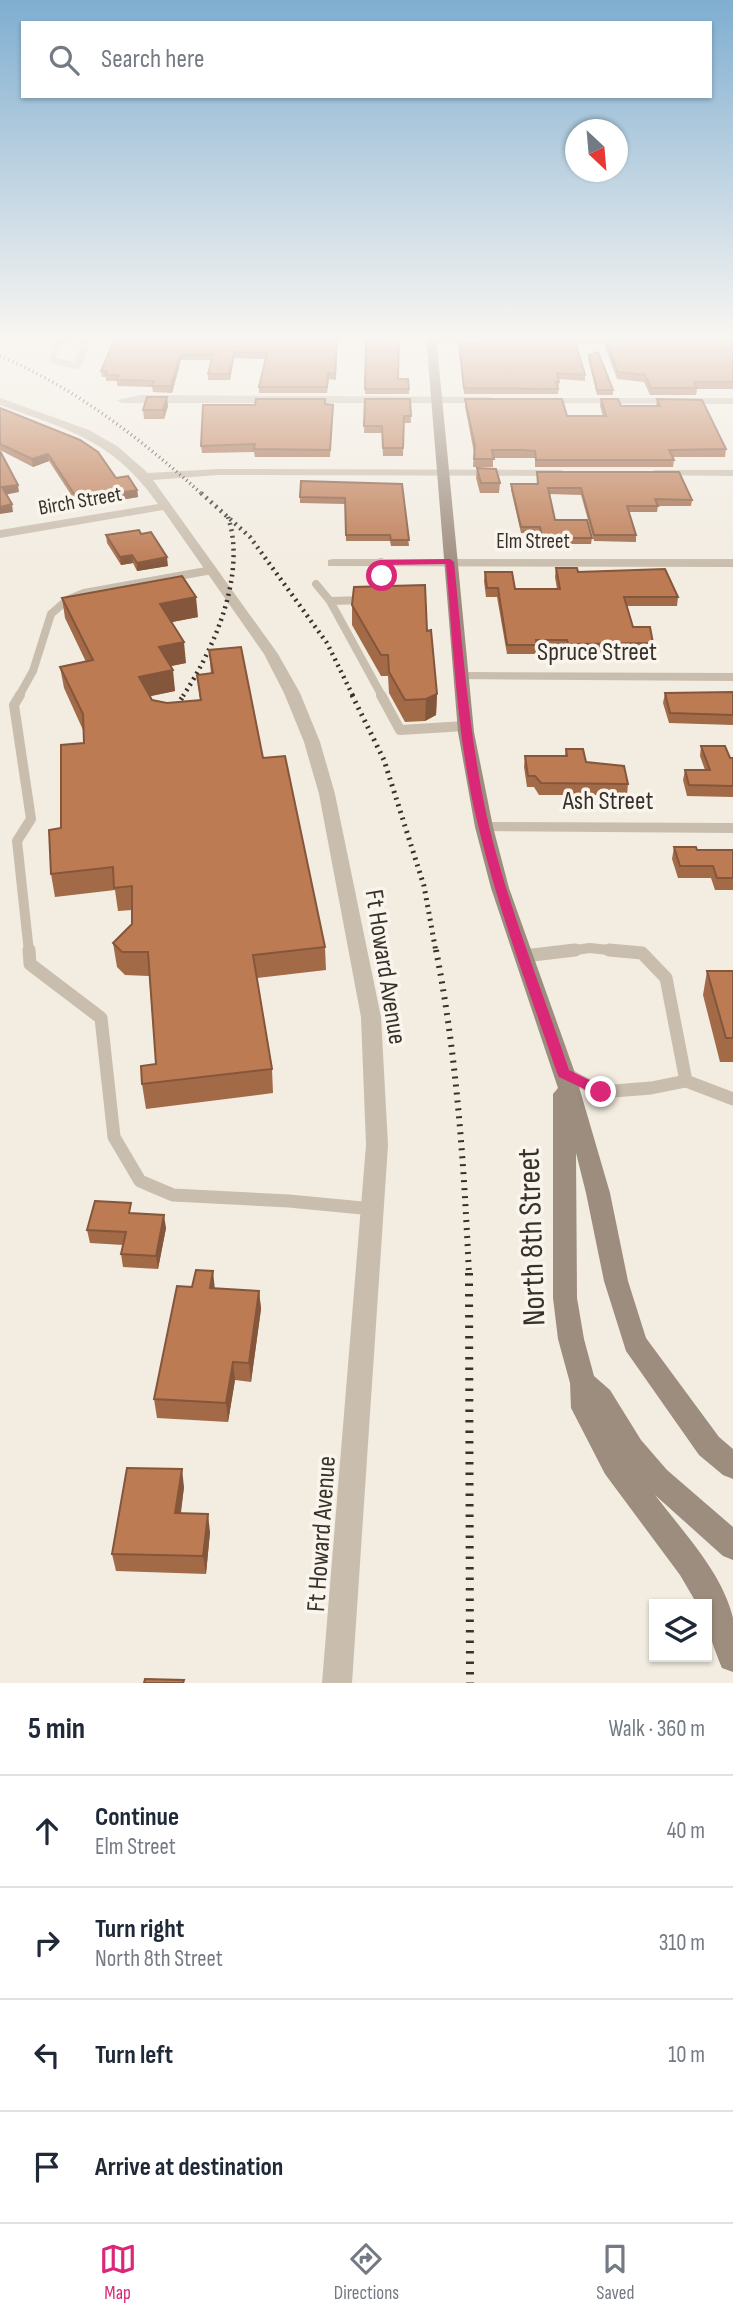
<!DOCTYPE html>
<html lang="en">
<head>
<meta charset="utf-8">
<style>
  :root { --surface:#fff; --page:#f2f2f3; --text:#1f2937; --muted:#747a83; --line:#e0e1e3; --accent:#db2777 }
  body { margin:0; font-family:"Sofia Sans Condensed",sans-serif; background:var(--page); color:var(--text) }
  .controls { position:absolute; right:21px; bottom:21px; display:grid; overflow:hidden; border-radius:0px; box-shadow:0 2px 5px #0004 }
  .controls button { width:63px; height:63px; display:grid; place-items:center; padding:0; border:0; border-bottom:2px solid var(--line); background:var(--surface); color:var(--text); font:35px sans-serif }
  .compass { position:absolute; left:565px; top:119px; width:63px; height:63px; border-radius:50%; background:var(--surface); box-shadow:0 2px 5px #0004; rotate:154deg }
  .stop { position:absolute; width:21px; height:21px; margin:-16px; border:5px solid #db2777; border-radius:50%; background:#fff }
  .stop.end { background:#db2777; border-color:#fff; box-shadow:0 2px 7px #0008 }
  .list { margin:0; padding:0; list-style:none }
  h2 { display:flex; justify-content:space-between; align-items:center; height:91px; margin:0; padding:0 28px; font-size:30px }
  h2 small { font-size:23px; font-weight:400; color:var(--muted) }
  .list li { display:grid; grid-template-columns:46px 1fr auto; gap:21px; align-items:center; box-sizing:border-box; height:112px; padding:0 28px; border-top:2px solid var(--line) }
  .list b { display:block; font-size:26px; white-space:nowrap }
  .list p { margin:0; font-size:23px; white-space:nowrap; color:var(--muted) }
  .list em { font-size:23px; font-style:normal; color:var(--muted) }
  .icon { flex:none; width:38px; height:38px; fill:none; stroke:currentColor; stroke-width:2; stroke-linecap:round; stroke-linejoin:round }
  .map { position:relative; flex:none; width:733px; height:1683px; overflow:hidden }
  .search { position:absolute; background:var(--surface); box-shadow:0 2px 5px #0004; left:21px; right:21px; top:21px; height:77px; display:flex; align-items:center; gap:18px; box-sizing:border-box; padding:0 24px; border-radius:0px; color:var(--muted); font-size:26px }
  .sheet { height:539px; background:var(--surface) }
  nav { display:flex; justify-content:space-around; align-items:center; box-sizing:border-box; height:98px; border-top:2px solid var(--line); background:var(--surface); font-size:19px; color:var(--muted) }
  nav a { display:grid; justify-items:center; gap:4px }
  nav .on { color:var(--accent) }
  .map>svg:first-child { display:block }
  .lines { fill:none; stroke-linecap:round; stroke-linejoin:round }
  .service-far3 { stroke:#c9bdad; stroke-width:6 }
  .service-far2 { stroke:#c9bdad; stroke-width:8 }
  .service-far1 { stroke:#c9bdad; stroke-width:10 }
  .service { stroke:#c9bdad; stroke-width:13 }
  .minor { fill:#c9bdad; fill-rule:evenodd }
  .secondary { fill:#9d8d7e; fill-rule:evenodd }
  .rail-far4 { stroke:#38312b; stroke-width:3.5; stroke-dasharray:1 3.5; stroke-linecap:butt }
  .rail-far3 { stroke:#38312b; stroke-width:4.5; stroke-dasharray:2 4.5; stroke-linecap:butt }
  .rail-far2 { stroke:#38312b; stroke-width:5; stroke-dasharray:2 5; stroke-linecap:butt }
  .rail-far1 { stroke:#38312b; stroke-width:6; stroke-dasharray:2 6; stroke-linecap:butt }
  .rail { stroke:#38312b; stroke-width:8; stroke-dasharray:2.5 8; stroke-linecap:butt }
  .wall { fill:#a36a48 }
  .shaded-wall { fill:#84563b }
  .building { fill:#bd7b54; stroke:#84563b; stroke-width:2 }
  .route { fill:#db2777 }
  .labels { text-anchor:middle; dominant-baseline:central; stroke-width:7; stroke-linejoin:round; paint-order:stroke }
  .far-street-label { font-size:21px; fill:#38312b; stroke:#f9f5ed }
  .street-label { font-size:26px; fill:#38312b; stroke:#f9f5ed }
  .near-street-label { font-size:32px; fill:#38312b; stroke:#f9f5ed }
</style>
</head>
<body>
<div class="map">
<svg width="733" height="1683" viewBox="0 0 733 1683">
  <rect width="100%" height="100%" fill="#f2ece1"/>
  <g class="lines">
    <path class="service-far3" d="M73,339l-16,4 -5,17 24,6"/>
    <path class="service-far2" d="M316,584l14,17 36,-1
      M380,598l1,-36
      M330,601l52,95
      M19,696l14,-25 18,-57 16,-14 17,-7 128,-23"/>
    <path class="service-far1" d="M20,695l-6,10 17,114 -14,22 12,111
      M381,695l19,35 65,-4
      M560,952l30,-4 37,4"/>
    <path class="service" d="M29,950l1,14 71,54 13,119 26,44 33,14 116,6 84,8
      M609,950l33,3 24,25 20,103
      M524,956l51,-6
      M566,1074l35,18 50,-4 35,-7 47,18"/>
    <path class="minor" d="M84,335l52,2 5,3 -5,3 -45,-1 -11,26h-8z
      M315,337l196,1 5,3 -5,3 -199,-2 -2,-2z
      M553,338h77l5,3 -5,3 -80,-1v-4z
      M140,395l350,2 5,3 -5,3h-368l-5,-3z
      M0,398l89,32 28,16 31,27 70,-4 343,1 6,3 -6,3 -343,-1 -65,5 125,174 22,39 20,49 15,52 46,223 7,128 -36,538h-30l44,-538 -5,-128 -42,-223 -15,-52 -20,-49 -20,-39 -101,-144 -163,28v-8l158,-26c-45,-64 -89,-74 -158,-99z
      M539,398h194v6l-198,-1v-4z
      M655,470h78v6l-82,-1 -2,-2z
      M333,559h400v8l-405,-1v-6z
      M461,672l272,1v8l-277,-2 -2,-3 2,-3z
      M484,822l249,1v10l-255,-2 -3,-4 3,-4z"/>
    <path class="secondary" d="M426,335h10l38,397 19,95 16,61 66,185 35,120 18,88 18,57 73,99 14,12v30l-10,-4 -24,-20 -73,-104 -22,-70 -18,-88 -10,-40 1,145 7,41 10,37 16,14 31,50 26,30 66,57v33l-10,-4 -68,-61c28,37 67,77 78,123 0,16 0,37 0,54l-11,-4c-10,-25 -15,-37 -15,-64h-10l-17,-29 -75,-101 -34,-66 -1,-25 -12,-44 -5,-41v-204l5,-6 -67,-200 -16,-61 -17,-95z"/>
    <path class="rail-far4" d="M0,356c77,33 141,83 203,139"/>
    <path class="rail-far3" d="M201,493l49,44 77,106 26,53
      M183,696c31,-47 64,-122 45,-179"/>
    <path class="rail-far2" d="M352,695l32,65 40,126 12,66
      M169,717l15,-22"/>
    <path class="rail-far1" d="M436,950c21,107 28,215 33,325"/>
    <path class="rail" d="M469,1273l1,410"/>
  </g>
  <path class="wall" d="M18,335h41l-1,2h-39z
    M617,335h116v1z
    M115,339l222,1 -1,40 -7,-1 -2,14h-68v-6l7,-28 -32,-1 -4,22h-22v-6l3,-14h-30l-9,33 -19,-1 -1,-5 -35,-1v-5h-11v-4h-4l-1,-6z
    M487,340l98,35v6l-26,-2v3l-1,12h-94l-5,-51h28z
    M606,340h127v49h-36l-1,6h-46l-6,-13 -27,-3 -12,-33z
    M366,341l32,38 11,10v5h-44z
    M589,355l24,35v5h-16l-9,-36z
    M365,399h45l1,24h-7l-1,33h-20l-1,-23h-18z
    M465,399l102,17h36l-3,-10 1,-7 20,7h35l1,-7 69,50 -1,8h-52l1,3 -1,7h-138v-9h-42v9h-20l1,-14 -9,-47z
    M325,404l8,1 -3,52h-75l-1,-5 -52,1 -1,-7z
    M168,406l-4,13h-20l-1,-9z
    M0,408l137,82 1,7 -59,10 -30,-46 -16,6 -33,-17z
    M477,468l23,15 -1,10h-19l-4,-15z
    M537,472l155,28 -1,6h-33l-1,6h-28l7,23v7l-42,-1 -13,-46 -32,-1 6,26 37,18 -1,6h-32l-1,4h-15l-4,-15h-18l-10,-43v-6h26z
    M402,484l7,62h-18l-1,-5h-44l-1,-37 -45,-1v-6z
    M141,534l27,32 -31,5 -4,-8 -12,2 -14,-22 -1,-8z
    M556,568l22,4 100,25 -1,9h-50l6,21 20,16 -1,9 -85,1 -1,-4h-30v5h-29l-10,-57h-11l-2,-16 1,-9 30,17h42l-2,-12z
    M62,598l136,19 -26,5 14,41 -15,3 4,25 -25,5 2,4 15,3 33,-3 -3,-25 14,-1 -2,-24 54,108 62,189 1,23 -69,8 15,91 1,24 -127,16 -4,-25 14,-20 -7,-88 -24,-1 -8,-8 -4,-24 19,-19v-14l-14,1 -3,-21 -60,7 -4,-23 10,-46 23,-85 -1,-13 -19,-42 -4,-21 26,-5 -21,-44z
    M352,605l75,26 10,63 -1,21 -11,6 -20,1 -16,-29 -1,-17h-7l-29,-51z
    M733,692v33l-64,-2 -6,-20 2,-10z
    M701,746l29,12h3v39l-46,-1 -4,-16 2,-10h20l-5,-14z
    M566,749l20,13 42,22 -1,11h-88l-5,-8h-7l-3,-20 1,-11h40z
    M674,847l23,3h36v40h-18l-4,-12h-33l-6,-19z
    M707,971h26v91h-13l-17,-67z
    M133,1213l33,15 -8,41 -35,-2 -2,-13 2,-9 -33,-2 -3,-13z
    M215,1288l44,3 2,18 -10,73 -16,-2 -7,42 -71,-4 -3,-19z
    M184,1487l-3,26 29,19 -4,42 -90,-3 -4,-17z"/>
  <path class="shaded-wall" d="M234,352v6l-4,22 -1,-6z
    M180,355l1,5 -9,33 -1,-7z
    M167,397l1,9 -4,13 -1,-9z
    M48,454l1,7 -16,6 -1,-8z
    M18,485l1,7 -15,3 -2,-8z
    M137,490l1,7 -59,10 -1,-7z
    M12,504l1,8 -13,2v-7z
    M132,555l1,8 -12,2 -1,-8z
    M167,557l1,9 -31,5v-8z
    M196,597l2,20 -36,7 -2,-20z
    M184,642l2,21 -25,5 -2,-21z
    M173,670l2,21 -33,7 -3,-21z
    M437,694l-1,21 -11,6 1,-22z
    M164,1215l2,13 -8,41 -2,-13z
    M213,1271l2,19 -5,-2z
    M259,1291l2,18 -10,73 -2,-19z
    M233,1362l2,18 -7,42 -2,-19z
    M182,1469l2,18 -6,44 -3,-18z
    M208,1514l2,18 -4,42 -3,-18z"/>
  <path class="building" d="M115,339l222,1 -2,34 -7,-1 -1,14h-68l8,-34 -33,-1 -5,22h-21l5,-20 -33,1 -9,31h-19l2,-5 -37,-1 1,-5h-12l1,-4h-6z
    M487,340l88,1 10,34 -28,-2 2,9h-3l2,7 -94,-1 -5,-45h28z
    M606,340h127v42h-39l3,6h-46l-6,-13 -27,-3z
    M366,341h33l-1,38h10l1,10h-44z
    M598,352l15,38h-16l-8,-35z
    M147,397h20l-4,13h-20z
    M256,399h69v5l8,1 -3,45 -76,-1 1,-5 -54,2 2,-41h52z
    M365,399h45l1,17h-7l-1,32h-20l-1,-22h-18z
    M465,399h97l5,17h39l-5,-17h17l3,7h39l-3,-7 45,1 24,49 -57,1 5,10h-138l-1,-9 -13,-1h-30l2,9h-20l1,-13z
    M0,408l80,32 18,12 18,26 12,-2 9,14 -59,10 -30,-46 -16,5 -32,-15z
    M0,451l18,34 -16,2 10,17 -12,3z
    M477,468l19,1 4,14h-19z
    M537,472h142l13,28 -37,-1 3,7h-31l9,29h-42l-13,-47h-33l7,32h32l5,18h-34l1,4h-16l-3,-15h-19l-10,-43h27z
    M301,481l101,3 7,56h-18l-1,-5h-44l-1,-37 -45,-1z
    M139,530l2,4 10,-2 16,25 -30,6 -5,-8 -12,2 -14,-22z
    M556,568h21l1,4 87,-3 13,28h-54l9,30h17l3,16 -85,1 -1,-4h-31l1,5h-30l-9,-57h-11l-2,-16h27l3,17h45z
    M182,576l14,21 -36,7 24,38 -25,5 14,23 -34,7 13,23 15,3 34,-3 -4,-25 16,-2 -4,-23 32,-3 22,111 22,-2 40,191 -72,8 19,114 -130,15 -1,-18 15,-2 -8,-112h-26l-9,-9 19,-19v-38l-18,2 -1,-21 -62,7 -2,-44 12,-2v-83l23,-2 -1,-29 -23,-47 33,-7 -31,-62z
    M425,585l2,46 4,-1 6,64 -11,5 -21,1 -16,-28 -1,-17h-7l-29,-50 2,-18z
    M733,692v23l-63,-2 -5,-20z
    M701,746h24l5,12h3v28l-44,-1 -4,-15h25z
    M566,749h17l3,13 38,4 4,18 -87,-1 -6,-7h-7l-3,-20h42z
    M674,847h22l1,3h36v28h-16l-4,-12h-33z
    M707,971h26v67h-7z
    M95,1201l36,2 -2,10 35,2 -8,41 -35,-2 5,-22 -39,-2z
    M196,1270l17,1 -3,17 49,3 -10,72 -16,-1 -7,41 -72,-4 23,-113 15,1z
    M127,1468l55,1 -7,44 33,1 -5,42 -91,-2z
    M145,1679l39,1 -1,3h-39z"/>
  <linearGradient id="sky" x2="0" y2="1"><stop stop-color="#7faed0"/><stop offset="0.59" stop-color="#f9f6f2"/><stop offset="1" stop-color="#f9f6f2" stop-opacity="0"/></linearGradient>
  <rect width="733" height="571" fill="url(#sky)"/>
  <path class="route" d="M450,559l4,3c9,88 15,177 35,264 20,83 53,164 80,244l37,18 2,4 -7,5 -42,-20 -2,-4c-27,-80 -58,-161 -78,-244 -22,-86 -25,-176 -33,-265l-60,1 -1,13 -7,-2 -1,-14 4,-2z"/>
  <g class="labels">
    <g class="far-street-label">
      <text transform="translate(80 501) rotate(-10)">Birch Street</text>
      <text x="533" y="541">Elm Street</text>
    </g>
    <g class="street-label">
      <text x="597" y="652">Spruce Street</text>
      <text x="608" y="801">Ash Street</text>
      <text transform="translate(385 967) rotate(81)">Ft Howard Avenue</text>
      <text transform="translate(322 1534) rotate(-86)">Ft Howard Avenue</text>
    </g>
    <g class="near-street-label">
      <text transform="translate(532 1237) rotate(-92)">North 8th Street</text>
    </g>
  </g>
</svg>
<div class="controls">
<button><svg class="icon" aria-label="layers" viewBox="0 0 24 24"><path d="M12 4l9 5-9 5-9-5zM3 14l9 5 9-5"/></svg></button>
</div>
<svg class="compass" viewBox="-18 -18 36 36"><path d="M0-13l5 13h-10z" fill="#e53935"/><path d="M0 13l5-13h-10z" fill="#747a83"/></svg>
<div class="stop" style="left:382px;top:576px"></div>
<div class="stop end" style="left:601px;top:1092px"></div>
<div class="search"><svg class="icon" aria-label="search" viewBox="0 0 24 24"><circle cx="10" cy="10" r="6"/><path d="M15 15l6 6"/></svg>Search here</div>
</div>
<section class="sheet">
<h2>5 min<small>Walk · 360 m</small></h2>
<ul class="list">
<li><svg class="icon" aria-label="ahead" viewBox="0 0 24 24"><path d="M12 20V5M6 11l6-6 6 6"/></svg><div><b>Continue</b><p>Elm Street</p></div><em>40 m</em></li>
<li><svg class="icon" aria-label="right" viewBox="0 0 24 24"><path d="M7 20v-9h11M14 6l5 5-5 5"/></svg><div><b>Turn right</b><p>North 8th Street</p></div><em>310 m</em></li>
<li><svg class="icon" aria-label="left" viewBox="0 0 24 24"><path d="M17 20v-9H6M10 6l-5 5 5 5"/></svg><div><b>Turn left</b></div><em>10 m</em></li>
<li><svg class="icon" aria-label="arrive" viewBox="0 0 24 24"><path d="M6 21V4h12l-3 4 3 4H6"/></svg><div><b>Arrive at destination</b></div></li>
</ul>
</section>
<nav>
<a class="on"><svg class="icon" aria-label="map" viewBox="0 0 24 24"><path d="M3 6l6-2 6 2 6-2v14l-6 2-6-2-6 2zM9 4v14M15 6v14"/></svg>Map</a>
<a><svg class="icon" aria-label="directions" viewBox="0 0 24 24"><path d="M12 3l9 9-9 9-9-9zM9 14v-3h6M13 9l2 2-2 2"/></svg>Directions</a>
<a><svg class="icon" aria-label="saved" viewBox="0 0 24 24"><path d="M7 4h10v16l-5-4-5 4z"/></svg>Saved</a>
</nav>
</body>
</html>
